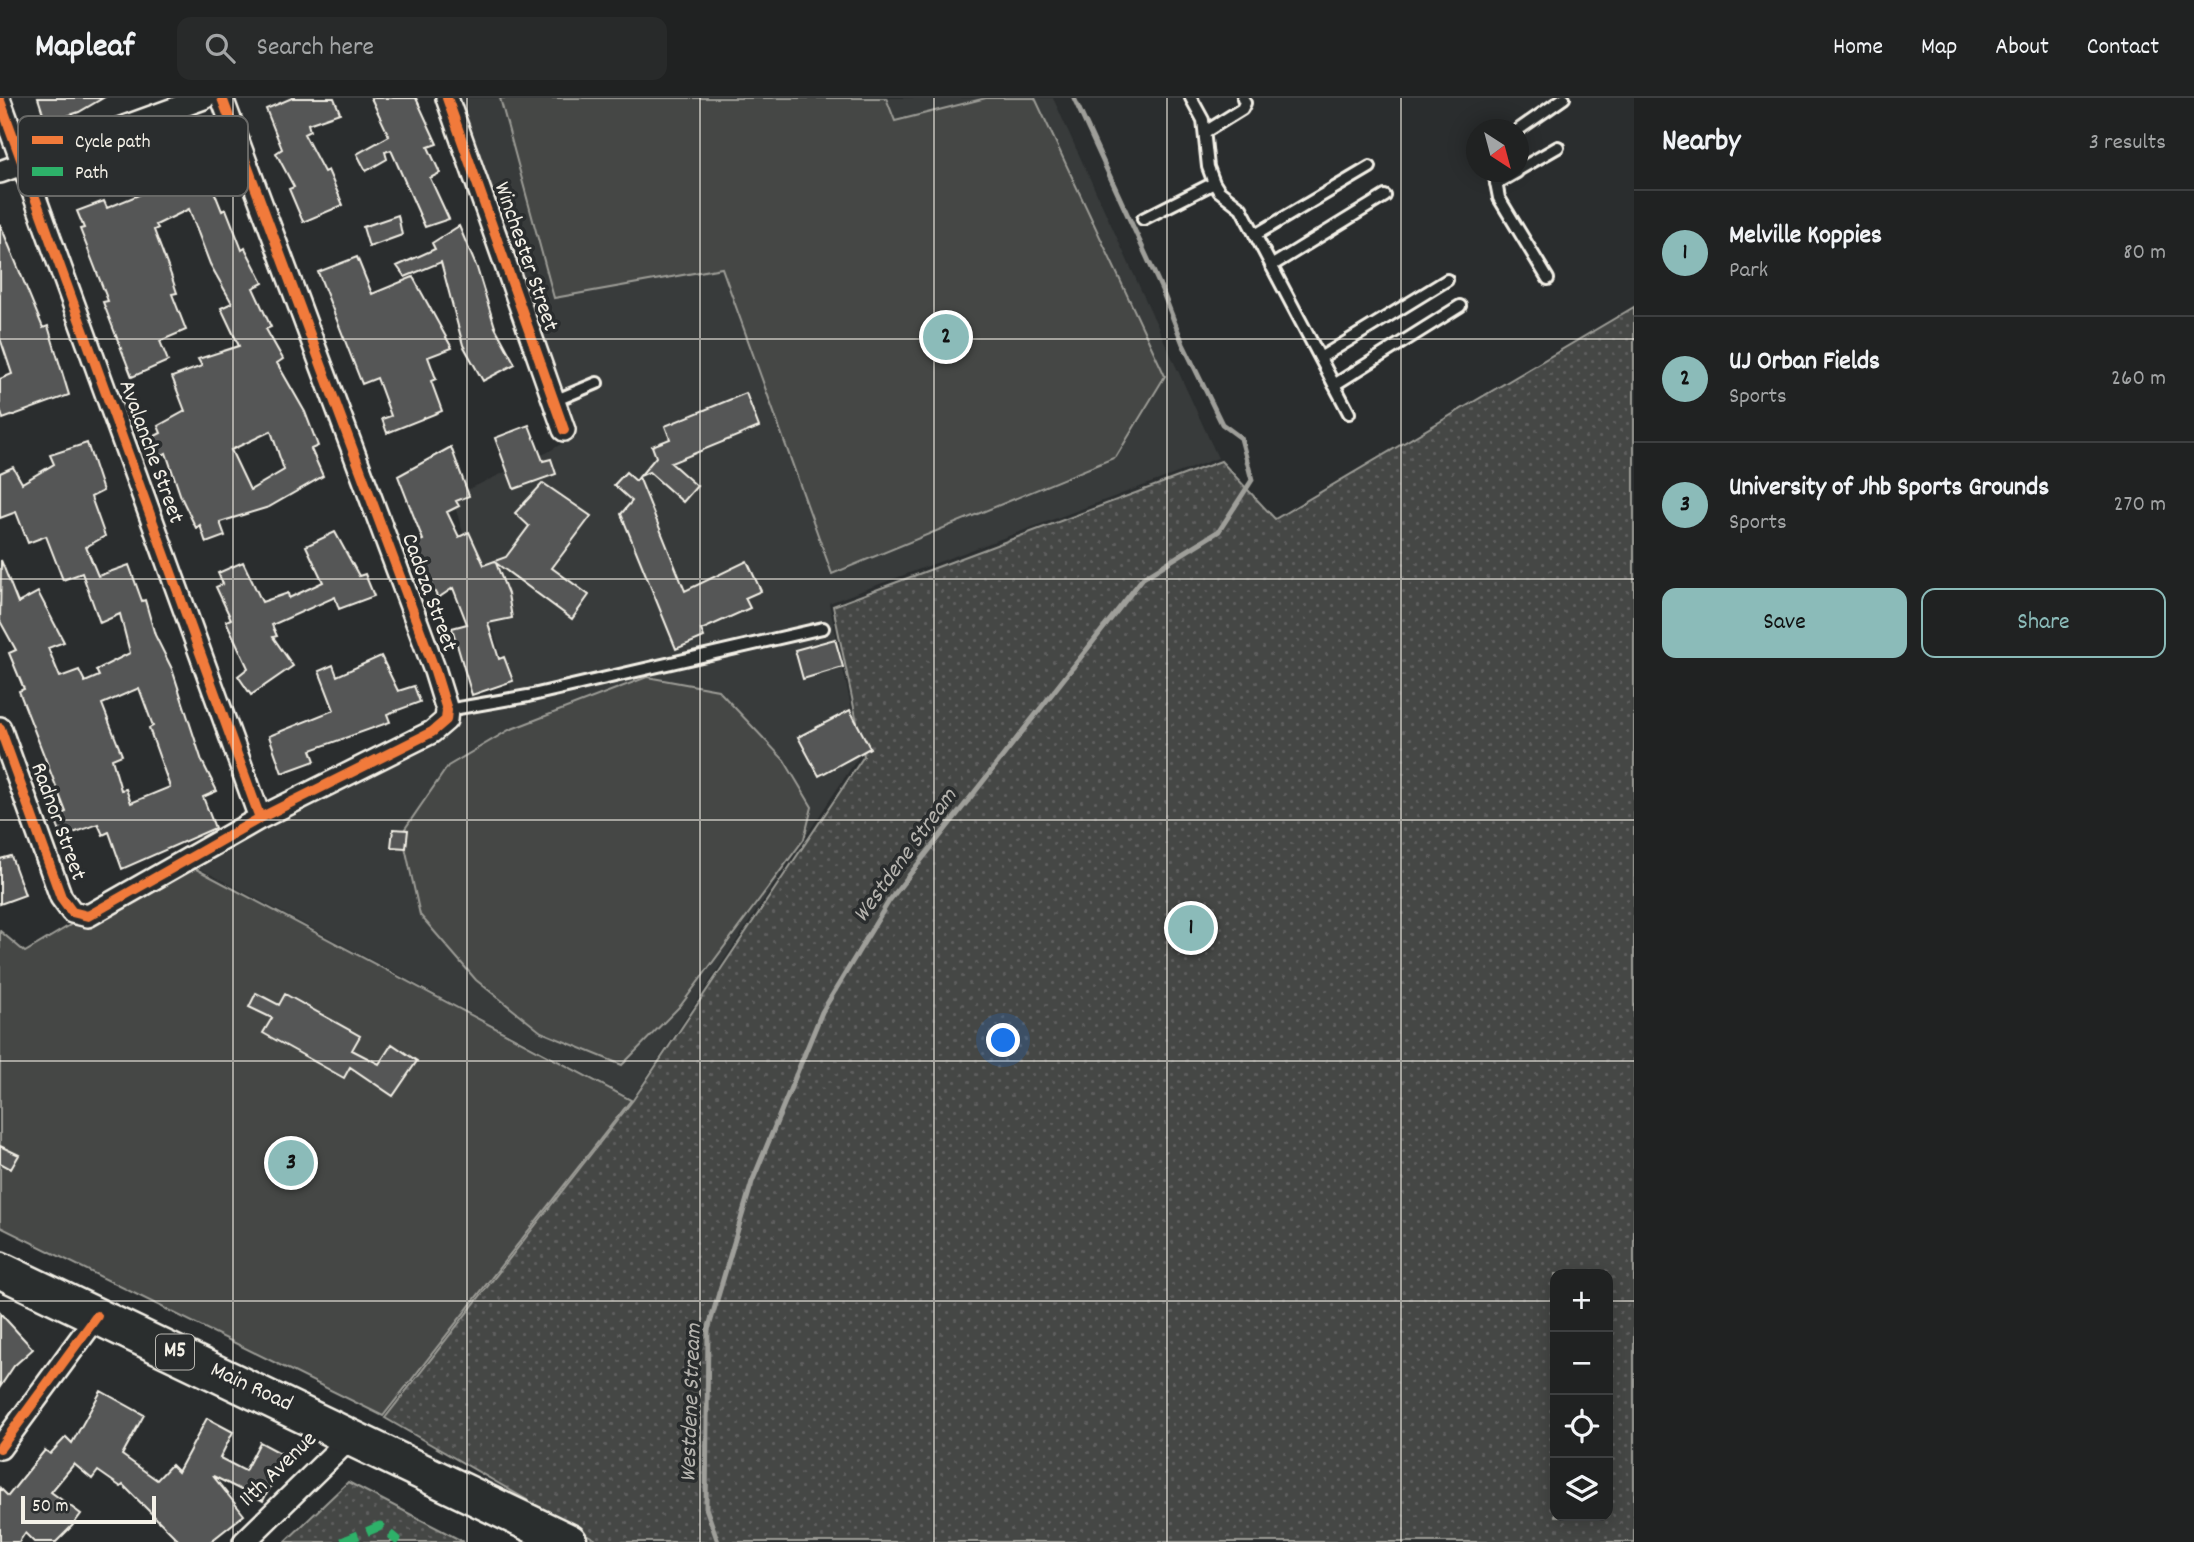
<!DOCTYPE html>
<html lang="en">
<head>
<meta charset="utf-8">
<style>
  :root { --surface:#202222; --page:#282a2a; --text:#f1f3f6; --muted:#a2a4a5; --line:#3d3f40; --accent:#8bbbb9 }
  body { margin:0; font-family:Dekko,sans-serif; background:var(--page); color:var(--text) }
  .controls { position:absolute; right:21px; bottom:21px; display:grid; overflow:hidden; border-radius:14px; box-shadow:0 4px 18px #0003 }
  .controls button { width:63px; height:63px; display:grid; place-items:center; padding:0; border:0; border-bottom:2px solid var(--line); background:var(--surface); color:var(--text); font:35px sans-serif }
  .compass { position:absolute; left:1466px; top:21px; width:63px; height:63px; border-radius:50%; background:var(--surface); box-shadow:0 4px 18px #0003; rotate:144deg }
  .scale { position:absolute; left:21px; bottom:18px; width:135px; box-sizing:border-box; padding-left:7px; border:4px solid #f4f1e8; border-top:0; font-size:19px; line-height:24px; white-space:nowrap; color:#f4f1e8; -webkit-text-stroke:5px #2a2d2e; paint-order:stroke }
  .you { position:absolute; left:1004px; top:943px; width:24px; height:24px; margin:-18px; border:5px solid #fff; border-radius:50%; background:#1a73e8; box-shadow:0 0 0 10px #1a73e833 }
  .badge { display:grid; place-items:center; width:46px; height:46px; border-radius:50%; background:var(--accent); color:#111; font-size:23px; font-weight:700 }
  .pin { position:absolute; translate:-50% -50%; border:4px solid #fff; box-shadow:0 2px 7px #0006 }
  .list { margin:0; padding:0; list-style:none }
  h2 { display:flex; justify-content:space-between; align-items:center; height:91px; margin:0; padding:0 28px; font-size:30px }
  h2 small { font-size:23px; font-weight:400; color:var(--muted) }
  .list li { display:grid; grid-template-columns:46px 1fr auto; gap:21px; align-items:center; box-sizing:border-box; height:126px; padding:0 28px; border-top:2px solid var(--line) }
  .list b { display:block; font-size:26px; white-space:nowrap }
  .list p { margin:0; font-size:23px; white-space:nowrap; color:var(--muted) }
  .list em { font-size:23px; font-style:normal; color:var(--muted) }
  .actions { display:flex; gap:14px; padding:21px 28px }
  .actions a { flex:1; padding:16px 0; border:2px solid var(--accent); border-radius:14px; text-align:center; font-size:24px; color:var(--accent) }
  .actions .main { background:var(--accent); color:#111 }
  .icon { flex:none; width:38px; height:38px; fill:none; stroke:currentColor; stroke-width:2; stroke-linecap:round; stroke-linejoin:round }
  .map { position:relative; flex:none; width:1634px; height:1444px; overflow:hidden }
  header { display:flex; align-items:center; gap:42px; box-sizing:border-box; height:98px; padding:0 35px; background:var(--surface); border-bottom:2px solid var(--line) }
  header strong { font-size:33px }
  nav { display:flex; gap:38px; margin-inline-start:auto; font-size:24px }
  .search { width:490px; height:63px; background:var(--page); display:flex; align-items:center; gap:18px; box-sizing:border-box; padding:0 24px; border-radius:14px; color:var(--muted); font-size:26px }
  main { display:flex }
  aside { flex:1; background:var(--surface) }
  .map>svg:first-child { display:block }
  .built { fill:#373a3a }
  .park { fill:url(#park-dots); stroke:#9c9c96; stroke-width:2; fill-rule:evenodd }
  .pitch { fill:#444645; stroke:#9c9c96; stroke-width:2 }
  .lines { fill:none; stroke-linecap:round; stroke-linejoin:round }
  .stream { stroke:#9f9f9a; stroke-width:5 }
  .building { fill:#555756; stroke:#f4f1e8; stroke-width:2; fill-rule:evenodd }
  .service-casing { stroke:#f4f1e8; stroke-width:16 }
  .minor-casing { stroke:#f4f1e8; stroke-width:26 }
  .primary-casing { stroke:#f4f1e8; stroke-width:40 }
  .service { stroke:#2a2d2e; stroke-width:10 }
  .minor { stroke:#2a2d2e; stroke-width:21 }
  .primary { stroke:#2a2d2e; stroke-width:35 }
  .quiet { stroke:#2db169; stroke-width:9; stroke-dasharray:18 9; stroke-linecap:butt }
  .cycleway-casing { stroke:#2a2d2e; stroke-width:15 }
  .cycleway { stroke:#f17a3a; stroke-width:10 }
  .grid { fill:none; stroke:#f4f1e8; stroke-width:2; stroke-opacity:0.55 }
  .labels { text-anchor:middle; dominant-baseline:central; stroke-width:7; stroke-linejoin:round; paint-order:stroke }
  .shield { fill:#2a2d2e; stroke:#b7b6b0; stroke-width:2 }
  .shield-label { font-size:21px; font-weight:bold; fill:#f4f1e8 }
  .street-label { font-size:23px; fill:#f4f1e8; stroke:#2a2d2e }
  .water-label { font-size:24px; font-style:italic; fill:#b5b3ae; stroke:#2a2d2e }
  .key { fill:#2a2d2e; stroke:#676866; stroke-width:2 }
  .key-label { font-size:19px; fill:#f4f1e8 }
</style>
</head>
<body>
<header>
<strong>Mapleaf</strong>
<div class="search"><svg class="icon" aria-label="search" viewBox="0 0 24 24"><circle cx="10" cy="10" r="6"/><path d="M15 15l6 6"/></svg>Search here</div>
<nav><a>Home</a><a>Map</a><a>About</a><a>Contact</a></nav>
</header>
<main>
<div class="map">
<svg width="1634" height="1444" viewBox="0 0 1634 1444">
  <defs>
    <pattern id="park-dots" width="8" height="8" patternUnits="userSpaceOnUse" patternTransform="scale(1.75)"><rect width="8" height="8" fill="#444645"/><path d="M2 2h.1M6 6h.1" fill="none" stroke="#606160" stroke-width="1.8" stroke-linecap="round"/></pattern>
  </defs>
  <rect width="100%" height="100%" fill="#2a2d2e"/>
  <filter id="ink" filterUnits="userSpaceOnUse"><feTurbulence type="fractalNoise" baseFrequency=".0143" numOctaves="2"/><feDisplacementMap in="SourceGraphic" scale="14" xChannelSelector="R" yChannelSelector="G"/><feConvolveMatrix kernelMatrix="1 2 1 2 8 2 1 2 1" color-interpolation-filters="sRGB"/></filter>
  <g filter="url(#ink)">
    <path class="built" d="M455,0h598l165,360 -389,145 32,150 -229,346 -452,-241 268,-131 63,-38 -59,-192 96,-45 29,-18z"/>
    <path class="park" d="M1634,209v1235h-1034l-215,-124 248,-318 231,-344 -31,-150 388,-145 54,58zM1555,1176h53v242h-53z
      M348,1384l116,60h-179z"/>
    <path class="pitch" d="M500,0h386l9,23 91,-23h49l130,278 -49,81 -284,117 -110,-306 -168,30z
      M647,579l71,13 66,70 28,47 -8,32 -123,166 -59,60 -81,-33 -65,-52 -56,-65 -18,-82 46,-67 61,-36z
      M179,762l452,240 -248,316 -383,-189v-296l25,21z"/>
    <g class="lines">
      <path class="stream" d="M718,1444l-12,-34 2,-178 44,-148 70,-170 67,-111 254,-323 76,-47 33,-51 -11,-42 -19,-14 -39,-80 -21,-54 -88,-192"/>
    </g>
    <path class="building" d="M38,0h65l-24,14 -33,11z
      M292,0h42l6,15 -32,11 2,7 -6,3 20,38 4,-2 15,35 -40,17 -14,-33 5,-2 -18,-34 6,-4 -16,-40z
      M371,0h45l21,46 -9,3 12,26 -10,5 19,41 -24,8 -34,-77 -6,2 2,7 -21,12 -9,-17 32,-18z
      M200,33l13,37 -7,3 16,40 4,-2 16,41 3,-2 18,35 -10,5 18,39 -5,2 17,30 -6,4 28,49 13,34 -7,3 12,27 -54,31 -49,15 5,14 -19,7 -6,-18 -4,3 -15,-31 -15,-44 -7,4 -10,-18 12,-6 -3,-7 27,-15 -13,-34 30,-11 -4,-7 41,-13 -18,-38 11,-5 -22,-39 -21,-55 -33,16 2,3 -4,2 17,45 6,18 -5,1 14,36 -26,11 8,20 -36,16 -29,-75 5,-1 -28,-72 4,-1 -7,-17 27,-10 3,7 44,-18 -14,-28 25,-12 -2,-5zM271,333l13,39 -34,20 -19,-40z
      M398,117l4,20 -33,12 -6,-20z
      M0,126l43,104 5,-2 21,69 -66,24 -3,-10v-30l12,-5 -12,-36z
      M459,128l18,42 18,59 20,37 -32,17 -20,-36 -22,-83 -36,15 -8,-11 38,-17 -3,-6z
      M357,159l15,37 41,-17 39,71 -24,9 8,22 -5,2 11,30 -55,22 -5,-14 9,-3 -14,-38 -15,6 -44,-112z
      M746,295l13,34 -88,36 26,23 -14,16 -34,-30 -9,4 16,-19 -4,-11 18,-7 -5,-13z
      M529,327l14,36 8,-2 5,15 -42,15 -19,-51z
      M87,345l16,48 -12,6 14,39 -19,11 12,29 31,-11 13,36 3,-1 10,35 17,34 30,92 15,30 -14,6 12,31 -93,41 -13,-37 -6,3 -5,-11 -36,13 -8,-20 12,-5 -47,-121 5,-2 -15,-36 7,-3 -16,-29 1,-61 17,43 20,-11 26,50 -16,6 12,29 19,-7 6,12 14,-6 -3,-6 34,-17 -10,-39 -20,9 -18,-50 -19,7 -17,-44 -18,7 -12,-31 -16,6v-45l13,-6 9,16 32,-19 -4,-9zM139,590l14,38 -4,2 21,59 -39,16 -5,-14 -5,1 -9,-31 10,-4 -20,-51z
      M451,349l18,49 -13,5 3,5 -12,6 12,25 10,-5 15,33 22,-8 23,-31 -14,-13 28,-30 48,33 -39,52 37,27 -17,24 -76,-56 12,31 4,24 -24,5 11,36 5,-2 9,24 -41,14 -20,-67 15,-4 -14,-36 -15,10 -28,-53 13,-5 -25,-64z
      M626,374l10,9 3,-4 46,114 62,-30 14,30 -16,7 5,10 -49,22 3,7 -28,12 -55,-135 11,-13 -18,-16z
      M335,434l24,44 6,-2 9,22 -35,13 -4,-12 -63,28 5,11 -4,1 20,29 -42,29 -13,-19 10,-8 -22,-47 5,-2 -15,-32 7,-3 -5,-11 25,-11 19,40 26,-9 1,5 34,-16 -17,-36z
      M835,541l8,28 -40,12 -8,-29z
      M381,558l17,35 16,-5 6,16 -33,12 3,8 -79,28 4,11 -33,12 -13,-37 65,-26 -15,-39 14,-6 4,11z
      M850,612l20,38 -51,28 -21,-39z
      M393,731l15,1 -2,18 -15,-1z
      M11,758l14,39 -25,9v-45z
      M256,895l23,12 6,-11 75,42 -8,14 27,14 13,-20 25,17 -24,35 -43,-29 -6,11 -81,-45 9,-15 -23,-11z
      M0,1048l19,9 -8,14 -11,-6z
      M0,1215l33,36 -19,17 -14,21z
      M101,1293l43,24 -22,40 35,25 14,-15 7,7 29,-54 26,14 -13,26 25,13 15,-29 26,14 -23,45 -50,-25 31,39 -34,27h-30l-57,-57 -2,2 -23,-16 -6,8 -18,-15 -23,28 30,22 -9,12 -16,16h-22l-9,-9 -6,9h-19v-54l8,8 37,-46 5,4 16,-17 6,6z"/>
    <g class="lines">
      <defs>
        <path id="service" d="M1191,0l12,22 5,47 6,16 5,8 22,17 108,205
          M1518,32l46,-32
          M1205,34l37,-23 3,-6 -2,-5
          M1518,72l40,-23
          M1494,74l5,26 49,81
          M1496,86l21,-12
          M1143,121l71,-36
          M1255,137l115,-68
          M1271,168l114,-70
          M1320,260l127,-78
          M1334,287l126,-79
          M554,303l43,-18
          M447,612l81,-14 295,-68"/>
        <path id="minor" d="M447,0l117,332
          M0,3l260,717
          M0,74l204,-74
          M0,630l61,169 11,15 16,4 172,-98 172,-86 14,-12 1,-10 -12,-39 -213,-573
          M0,1350l97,-132
          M244,1444l95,-93 10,-14"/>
        <path id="primary" d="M0,1172l569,272"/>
      </defs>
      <use href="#service" class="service-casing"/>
      <use href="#minor" class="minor-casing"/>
      <use href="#primary" class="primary-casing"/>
      <use href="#service" class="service"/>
      <use href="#minor" class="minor"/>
      <use href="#primary" class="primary"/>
      <path class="quiet" d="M342,1444l38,-16 19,16"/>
      <defs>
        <path id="cycleway" d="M447,0l117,332
          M0,3l260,717
          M0,630l61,169 11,15 16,4 172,-98 172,-86 14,-12 1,-10 -12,-39 -213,-573
          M0,1350l97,-132"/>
      </defs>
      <use href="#cycleway" class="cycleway-casing"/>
      <use href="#cycleway" class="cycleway"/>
    </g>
  </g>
  <path class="grid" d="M233,0v1444M467,0v1444M700,0v1444M934,0v1444M1167,0v1444M1401,0v1444M0,241h1634M0,481h1634M0,722h1634M0,963h1634M0,1203h1555M1608,1203h26"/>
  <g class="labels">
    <rect class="shield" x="156" y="1236.5" width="38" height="35" rx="5"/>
    <g class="shield-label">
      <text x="175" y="1254">M5</text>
    </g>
    <g class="street-label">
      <text transform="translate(525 159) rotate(71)">Winchester Street</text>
      <text transform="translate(150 354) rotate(70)">Avalanche Street</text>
      <text transform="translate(428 495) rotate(70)">Cadoza Street</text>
      <text transform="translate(57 724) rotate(70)">Radnor Street</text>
      <text transform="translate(251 1290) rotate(25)">Main Road</text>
      <text transform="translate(279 1372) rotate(-44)">11th Avenue</text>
    </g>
    <g class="water-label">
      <text transform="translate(906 758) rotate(-54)">Westdene Stream</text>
      <text transform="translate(692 1305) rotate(-88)">Westdene Stream</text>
    </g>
  </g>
  <rect x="18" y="18" width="230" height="80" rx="10" class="key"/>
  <rect x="32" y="38" width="31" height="8" fill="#f17a3a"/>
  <rect x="32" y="69" width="31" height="9" fill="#2db169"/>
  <g class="key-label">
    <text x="75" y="49">Cycle path</text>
    <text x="75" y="80">Path</text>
  </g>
</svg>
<div class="controls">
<button>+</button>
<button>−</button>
<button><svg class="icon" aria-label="locate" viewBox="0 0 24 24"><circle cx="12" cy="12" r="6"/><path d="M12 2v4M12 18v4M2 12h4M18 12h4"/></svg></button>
<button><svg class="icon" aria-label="layers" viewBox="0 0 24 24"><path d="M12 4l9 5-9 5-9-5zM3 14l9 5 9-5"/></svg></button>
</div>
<svg class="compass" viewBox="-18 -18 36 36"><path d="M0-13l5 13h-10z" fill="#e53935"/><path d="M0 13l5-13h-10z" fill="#a2a4a5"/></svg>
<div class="scale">50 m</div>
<div class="you"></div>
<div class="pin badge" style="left:1191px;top:830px">1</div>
<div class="pin badge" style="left:946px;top:239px">2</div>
<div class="pin badge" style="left:291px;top:1065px">3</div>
</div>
<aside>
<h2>Nearby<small>3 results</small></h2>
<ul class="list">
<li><span class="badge">1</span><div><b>Melville Koppies</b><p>Park</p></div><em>80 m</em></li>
<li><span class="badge">2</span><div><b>UJ Orban Fields</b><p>Sports</p></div><em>260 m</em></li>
<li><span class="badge">3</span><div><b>University of Jhb Sports Grounds</b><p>Sports</p></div><em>270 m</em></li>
</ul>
<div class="actions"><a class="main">Save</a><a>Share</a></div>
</aside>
</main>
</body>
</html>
